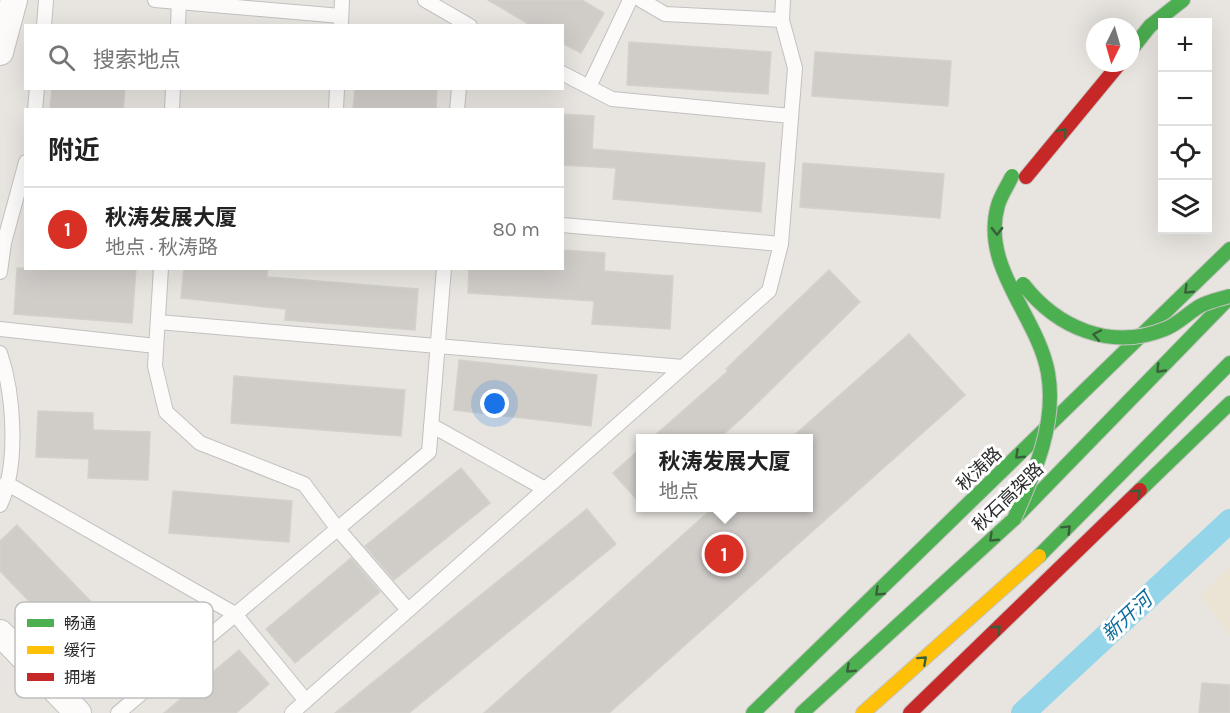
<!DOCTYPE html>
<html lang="zh">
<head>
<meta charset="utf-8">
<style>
  :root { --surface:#fff; --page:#f2f2f2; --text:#222; --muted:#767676; --line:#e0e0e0; --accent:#d93025 }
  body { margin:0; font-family:Karla,"Noto Sans SC",sans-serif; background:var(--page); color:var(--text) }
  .controls { position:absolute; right:18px; top:18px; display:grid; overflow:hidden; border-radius:0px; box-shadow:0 6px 24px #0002 }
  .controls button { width:54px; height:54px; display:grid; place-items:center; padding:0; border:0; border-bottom:2px solid var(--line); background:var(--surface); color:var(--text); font:30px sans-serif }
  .compass { position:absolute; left:1086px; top:18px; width:54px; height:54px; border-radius:50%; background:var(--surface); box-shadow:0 6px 24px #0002; rotate:185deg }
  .you { position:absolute; left:495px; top:404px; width:21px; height:21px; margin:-15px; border:4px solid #fff; border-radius:50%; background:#1a73e8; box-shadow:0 0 0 9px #1a73e833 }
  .badge { display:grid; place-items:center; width:39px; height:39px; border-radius:50%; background:var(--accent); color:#fff; font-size:20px; font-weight:700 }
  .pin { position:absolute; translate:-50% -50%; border:3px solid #fff; box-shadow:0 2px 6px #0006 }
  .popup { position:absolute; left:636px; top:434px; width:177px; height:78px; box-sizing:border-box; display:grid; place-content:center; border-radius:0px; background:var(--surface); filter:drop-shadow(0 2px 4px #0005); font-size:20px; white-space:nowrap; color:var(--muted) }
  .popup b { font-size:22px; color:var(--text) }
  .popup::after { content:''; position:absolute; left:50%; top:100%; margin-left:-12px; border:12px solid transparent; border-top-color:var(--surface) }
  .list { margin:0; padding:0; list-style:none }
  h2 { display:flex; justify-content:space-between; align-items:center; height:78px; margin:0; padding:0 24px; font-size:26px }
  h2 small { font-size:20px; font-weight:400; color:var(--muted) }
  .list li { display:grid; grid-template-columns:39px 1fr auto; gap:18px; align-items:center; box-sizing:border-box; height:84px; padding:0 24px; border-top:2px solid var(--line) }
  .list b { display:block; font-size:22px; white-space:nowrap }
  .list p { margin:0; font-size:20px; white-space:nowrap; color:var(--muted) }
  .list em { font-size:20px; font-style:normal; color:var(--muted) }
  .icon { flex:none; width:33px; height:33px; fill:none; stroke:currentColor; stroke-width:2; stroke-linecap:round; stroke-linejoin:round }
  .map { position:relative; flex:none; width:1230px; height:713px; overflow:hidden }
  .search { position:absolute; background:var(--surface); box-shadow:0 6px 24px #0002; left:24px; top:24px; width:540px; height:66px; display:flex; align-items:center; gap:15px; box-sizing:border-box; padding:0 21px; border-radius:0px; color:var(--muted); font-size:22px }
  .panel { position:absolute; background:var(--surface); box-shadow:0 6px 24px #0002; left:24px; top:108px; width:540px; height:162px; border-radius:0px }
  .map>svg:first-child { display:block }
  .education { fill:#ebe4d5 }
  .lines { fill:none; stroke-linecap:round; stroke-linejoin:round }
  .canal { stroke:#94d5ea; stroke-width:24 }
  .building { fill:#d0cdc9; stroke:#d3d1cc; stroke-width:1.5 }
  .lane-casing { stroke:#c2c1c1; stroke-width:16 }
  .street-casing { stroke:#c2c1c1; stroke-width:28 }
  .fast-casing { stroke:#c5c3c1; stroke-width:16 }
  .slow-casing { stroke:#c5c3c1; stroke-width:16 }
  .jam-casing { stroke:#c5c3c1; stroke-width:16 }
  .lane { stroke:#fcfbfa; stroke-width:14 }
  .street { stroke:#fcfbfa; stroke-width:26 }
  .fast { stroke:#4caf50; stroke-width:14 }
  .slow { stroke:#ffc107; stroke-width:14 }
  .jam { stroke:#c62828; stroke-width:14 }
  .fast-bridge-casing { stroke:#c5c3c1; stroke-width:16; stroke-linecap:butt }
  .fast-bridge { stroke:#4caf50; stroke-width:14 }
  .oneway { stroke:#38603a }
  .labels { text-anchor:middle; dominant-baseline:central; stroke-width:6; stroke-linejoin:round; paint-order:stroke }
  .street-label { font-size:18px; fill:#2b2b2b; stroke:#fff }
  .water-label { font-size:20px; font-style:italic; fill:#0e6c9b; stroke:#fff }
  .key { fill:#fff; stroke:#bfbfbf; stroke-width:1.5 }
  .key-label { font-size:16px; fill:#2b2b2b }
</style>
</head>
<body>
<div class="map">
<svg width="1230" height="713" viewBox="0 0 1230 713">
  <rect width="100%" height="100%" fill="#e8e5e0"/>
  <path class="education" d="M1230,566v70l-29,-40z"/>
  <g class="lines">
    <path class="canal" d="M1023,713l207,-192"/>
  </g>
  <path class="building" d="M488,0h94l22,13 -23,40 -19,-10v-17h-30z
    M629,42l142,10 -3,42 -141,-9z
    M815,52l136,9 -3,45 -136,-10z
    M52,88h73l-2,22h-73z
    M355,88h82l-1,22h-83z
    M562,114l32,2 -2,33 173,14 -4,49 -148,-13 3,-31 -54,-3z
    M803,163l141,11 -4,44 -140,-11z
    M562,250l43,3 -1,18 69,5 -3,53 -78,-5 2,-23 -126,-8 1,-25h93z
    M17,268h119l-4,55 -118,-9z
    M184,268h84l-1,9 151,12 -3,41 -130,-10 1,-11 -105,-11z
    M829,270l31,32 -117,115 -24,21h-67l76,-67 -2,-2z
    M909,334l56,61 -356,318h-125l230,-206h94v-69h-17z
    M459,360l138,15 -6,51 -137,-16z
    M234,376l171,14 -4,46 -170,-13z
    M38,411l55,2v17l57,2 -2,48 -60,-2 1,-19 -53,-2z
    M640,449v54l-27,-30z
    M461,468l29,35 -96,77 -29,-34z
    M173,491l119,10 -3,41 -120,-9z
    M587,509l29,35 -207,169h-74z
    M17,525l115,119 -32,31 -100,-104v-30z
    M351,558l29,34 -85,71 -29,-34z
    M239,650l30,34 -33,29h-72z
    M1202,683l28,2v28h-31z"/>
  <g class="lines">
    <defs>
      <path id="lane" d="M155,0l186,16
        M425,0l45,26
        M641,0l24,14 117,6
        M341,23l1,-23
        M44,26l2,-26
        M178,26l1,-26
        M562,73l50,26 179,17
        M589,87l41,-87
        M35,110l2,-22
        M172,110l1,-22
        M336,110l1,-22
        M457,110l2,-22
        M562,225l219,19
        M161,268l-6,98 11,46 34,31 104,41 33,44 71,82
        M0,272l4,-29 22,-81
        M158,322l525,45
        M0,329l156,17
        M0,353c14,41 19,112 0,152
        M431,425l114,64
        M6,483l229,131 71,87
        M118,713l311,-261 15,-184
        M292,713l477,-422 12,-47 14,-176 -13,-48 1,-20"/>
      <path id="street" d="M0,52l14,-52
        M0,633l78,80"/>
      <path id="fast" d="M1131,50l19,-24 33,-26
        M1140,490l90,-87
        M1039,556l191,-193
        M753,713l477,-464
        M802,713l212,-194 216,-222"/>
      <path id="slow" d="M863,713l176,-157"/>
      <path id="jam" d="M1026,177l94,-114
        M910,713l230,-223"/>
    </defs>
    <use href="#lane" class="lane-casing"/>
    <use href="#street" class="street-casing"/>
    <use href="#fast" class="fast-casing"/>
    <use href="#slow" class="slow-casing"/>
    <use href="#jam" class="jam-casing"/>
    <use href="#lane" class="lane"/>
    <use href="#street" class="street"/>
    <use href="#fast" class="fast"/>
    <use href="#slow" class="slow"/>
    <use href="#jam" class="jam"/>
    <defs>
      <path id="fast-bridge" d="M1012,176c-4,9 -11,19 -14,29 -18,62 40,111 50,168 9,51 -14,101 -34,146
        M1023,284c34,44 88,67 142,45 13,-5 23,-16 35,-23 9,-5 20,-7 30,-10"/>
    </defs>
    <use href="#fast-bridge" class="fast-bridge-casing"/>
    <use href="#fast-bridge" class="fast-bridge"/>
  </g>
  <defs><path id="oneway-chevron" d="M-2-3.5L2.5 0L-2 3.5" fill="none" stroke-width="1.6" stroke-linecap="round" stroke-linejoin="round" transform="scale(1.5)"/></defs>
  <g class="oneway">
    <use href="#oneway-chevron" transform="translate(1063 132) rotate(-50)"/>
    <use href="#oneway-chevron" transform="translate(997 231) rotate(89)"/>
    <use href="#oneway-chevron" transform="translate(1188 290) rotate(136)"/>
    <use href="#oneway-chevron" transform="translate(1097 335) rotate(-169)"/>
    <use href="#oneway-chevron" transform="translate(1160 369) rotate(134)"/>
    <use href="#oneway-chevron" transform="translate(1019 455) rotate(136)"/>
    <use href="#oneway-chevron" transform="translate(1137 493) rotate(-44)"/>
    <use href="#oneway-chevron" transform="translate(1067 529) rotate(-45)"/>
    <use href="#oneway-chevron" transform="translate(993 538) rotate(137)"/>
    <use href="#oneway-chevron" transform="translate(879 592) rotate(136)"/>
    <use href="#oneway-chevron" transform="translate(997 629) rotate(-44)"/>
    <use href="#oneway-chevron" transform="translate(923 660) rotate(-42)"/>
    <use href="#oneway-chevron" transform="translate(850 669) rotate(137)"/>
  </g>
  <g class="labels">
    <g class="street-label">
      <text transform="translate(979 469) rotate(-44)">秋涛路</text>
      <text transform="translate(1008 497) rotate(-44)">秋石高架路</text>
    </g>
    <g class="water-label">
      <text transform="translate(1127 617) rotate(-43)">新开河</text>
    </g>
  </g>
  <rect x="15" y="602" width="198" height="96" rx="9" class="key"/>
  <rect x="27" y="619" width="27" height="8" fill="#4caf50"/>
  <rect x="27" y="646" width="27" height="8" fill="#ffc107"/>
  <rect x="27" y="673" width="27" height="8" fill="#c62828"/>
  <g class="key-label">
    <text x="64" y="629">畅通</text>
    <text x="64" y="656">缓行</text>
    <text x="64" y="683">拥堵</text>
  </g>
</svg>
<div class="controls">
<button>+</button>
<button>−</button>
<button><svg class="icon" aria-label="locate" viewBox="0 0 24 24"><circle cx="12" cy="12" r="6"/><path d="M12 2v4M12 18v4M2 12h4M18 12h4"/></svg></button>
<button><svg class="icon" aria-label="layers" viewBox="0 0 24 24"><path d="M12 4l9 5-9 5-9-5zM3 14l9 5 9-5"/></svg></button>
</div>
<svg class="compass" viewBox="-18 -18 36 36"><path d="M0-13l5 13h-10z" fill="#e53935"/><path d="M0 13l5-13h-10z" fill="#767676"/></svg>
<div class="you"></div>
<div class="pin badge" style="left:724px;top:554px">1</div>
<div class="popup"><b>秋涛发展大厦</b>地点</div>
<div class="search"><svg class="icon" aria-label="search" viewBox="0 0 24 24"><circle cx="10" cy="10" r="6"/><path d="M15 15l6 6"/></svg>搜索地点</div>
<section class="panel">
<h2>附近<small></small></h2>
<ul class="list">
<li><span class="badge">1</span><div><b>秋涛发展大厦</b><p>地点 · 秋涛路</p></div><em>80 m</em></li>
</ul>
</section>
</div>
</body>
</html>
